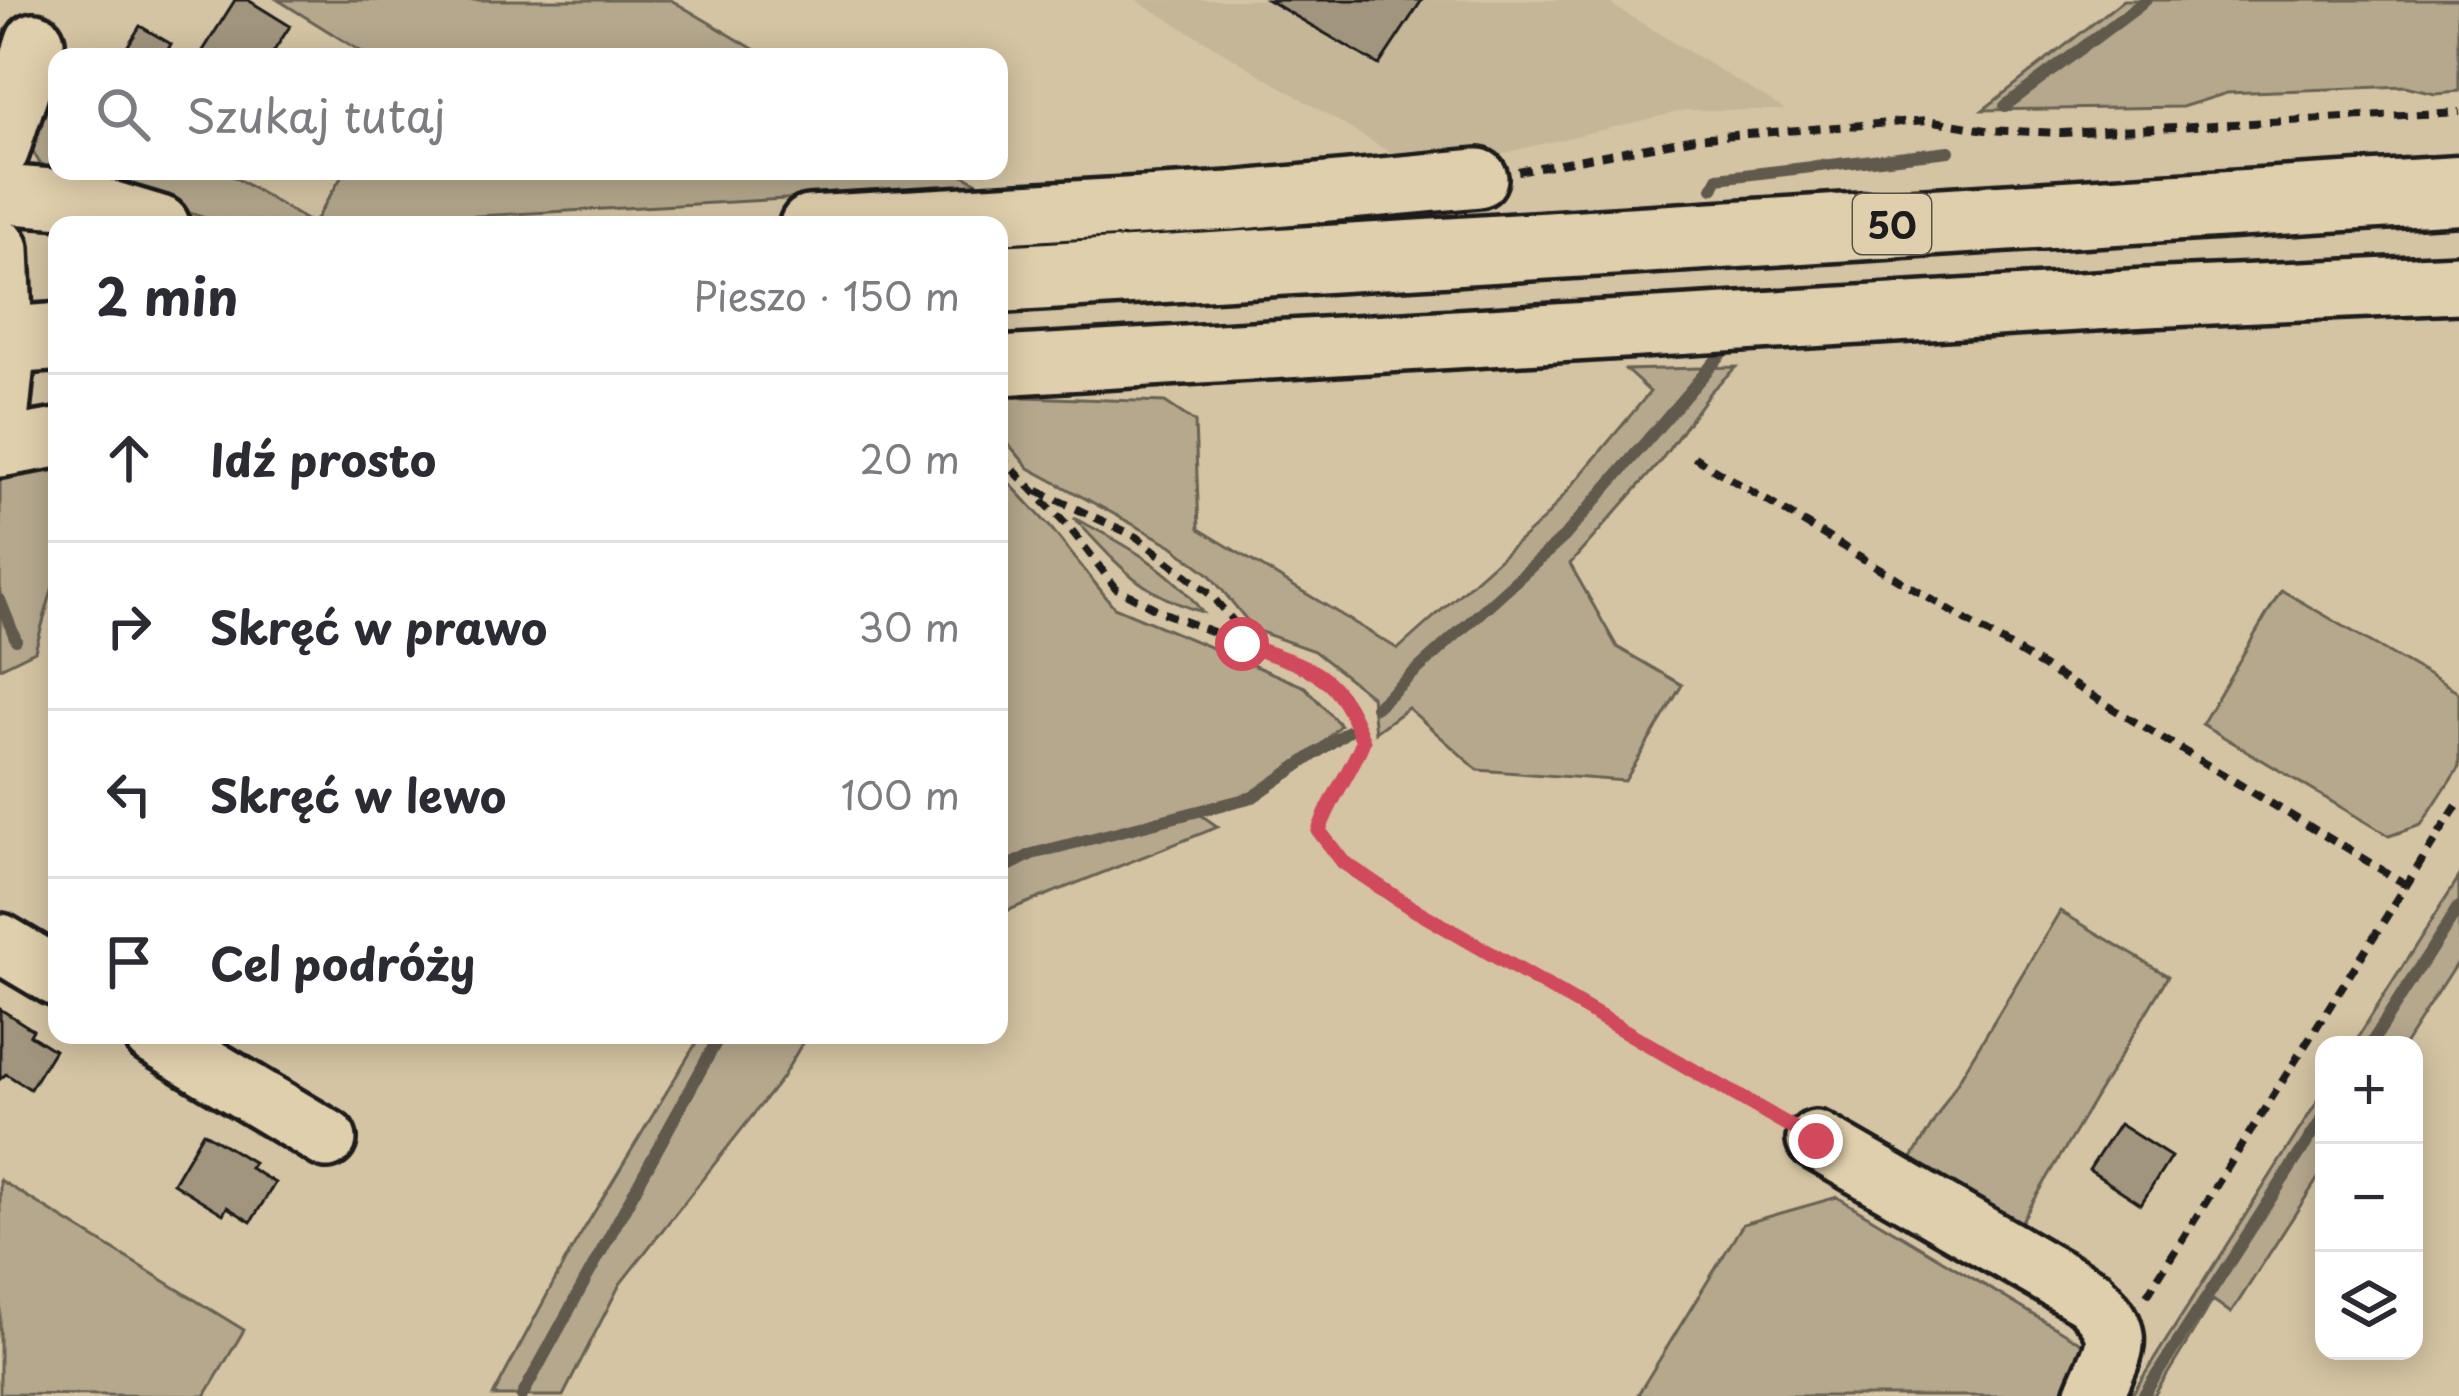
<!DOCTYPE html>
<html lang="pl">
<head>
<meta charset="utf-8">
<style>
  :root { --surface:#fff; --page:#f2f2f3; --text:#2b2b33; --muted:#7c7c81; --line:#e1e1e2 }
  body { margin:0; font-family:"Playpen Sans",sans-serif; background:var(--page); color:var(--text) }
  .controls { position:absolute; right:36px; bottom:36px; display:grid; overflow:hidden; border-radius:24px; box-shadow:0 6px 30px #0003 }
  .controls button { width:108px; height:108px; display:grid; place-items:center; padding:0; border:0; border-bottom:3px solid var(--line); background:var(--surface); color:var(--text); font:60px sans-serif }
  .stop { position:absolute; width:36px; height:36px; margin:-27px; border:9px solid #d1495b; border-radius:50%; background:#fff }
  .stop.end { background:#d1495b; border-color:#fff; box-shadow:0 3px 12px #0008 }
  .list { margin:0; padding:0; list-style:none }
  h2 { display:flex; justify-content:space-between; align-items:center; height:156px; margin:0; padding:0 48px; font-size:51px }
  h2 small { font-size:39px; font-weight:400; color:var(--muted) }
  .list li { display:grid; grid-template-columns:78px 1fr auto; gap:36px; align-items:center; box-sizing:border-box; height:168px; padding:0 48px; border-top:3px solid var(--line) }
  .list b { display:block; font-size:45px; white-space:nowrap }
  .list em { font-size:39px; font-style:normal; color:var(--muted) }
  .icon { flex:none; width:66px; height:66px; fill:none; stroke:currentColor; stroke-width:2; stroke-linecap:round; stroke-linejoin:round }
  .map { position:relative; flex:none; width:2459px; height:1396px; overflow:hidden }
  .search { position:absolute; background:var(--surface); box-shadow:0 6px 30px #0003; left:48px; top:48px; width:960px; height:132px; display:flex; align-items:center; gap:30px; box-sizing:border-box; padding:0 42px; border-radius:24px; color:var(--muted); font-size:45px }
  .panel { position:absolute; background:var(--surface); box-shadow:0 6px 30px #0003; left:48px; top:216px; width:960px; height:828px; border-radius:24px }
  .map>svg:first-child { display:block }
  .built { fill:#c5b698 }
  .green { fill:#b5a88d; stroke:#686254; stroke-width:3 }
  .lines { fill:none; stroke-linecap:round; stroke-linejoin:round }
  .stream { stroke:#605a4e; stroke-width:12 }
  .building { fill:#a1957e; stroke:#1c1c1c; stroke-width:3 }
  .minor-casing { stroke:#1c1c1c; stroke-width:66 }
  .major-casing { stroke:#1c1c1c; stroke-width:75 }
  .path { stroke:#1c1c1c; stroke-width:8; stroke-dasharray:12 9; stroke-linecap:butt }
  .minor { stroke:#e0cfac; stroke-width:57 }
  .major { stroke:#e0cfac; stroke-width:66 }
  .route { stroke:#d1495b; stroke-width:15 }
  .labels { text-anchor:middle; dominant-baseline:central; stroke-width:9; stroke-linejoin:round; paint-order:stroke }
  .shield { fill:#e0cfac; stroke:#575247; stroke-width:3 }
  .shield-label { font-size:36px; font-weight:bold; fill:#1c1c1c }
</style>
</head>
<body>
<div class="map">
<svg width="2459" height="1396" viewBox="0 0 2459 1396">
  <rect width="100%" height="100%" fill="#d4c4a3"/>
  <filter id="ink" filterUnits="userSpaceOnUse"><feTurbulence type="fractalNoise" baseFrequency=".00833" numOctaves="2"/><feDisplacementMap in="SourceGraphic" scale="24" xChannelSelector="R" yChannelSelector="G"/><feConvolveMatrix kernelMatrix="1 2 1 2 8 2 1 2 1" color-interpolation-filters="sRGB"/></filter>
  <g filter="url(#ink)">
    <path class="built" d="M1136,0h468l181,110h-98l-264,62z"/>
    <path class="green" d="M278,0h393l96,57h-397z
      M2123,0h336v91l-24,2 -29,-7 -179,7 -45,14 -199,3z
      M57,72v98l-16,-5 -21,-34z
      M60,171h164l89,53 32,-53h612l29,17 -673,37 -108,-7z
      M1736,367l-26,25 -51,71 -89,101 47,83 65,38 -57,96 -147,-11 -70,-62 -33,24 -4,-36 -57,-45 -59,-21 -46,-56 -38,-29 -142,-77 -30,-35v-37l166,6 30,20 4,107 199,120 147,-131 105,-126 -24,-22z
      M57,459v113l-22,79 -35,17v-195z
      M999,472l52,56 63,79 191,80 35,38 -48,51 -47,26 -51,8 24,17 -219,87z
      M1074,518c46,23 98,51 128,94 -65,-20 -83,-47 -128,-94z
      M2281,590l178,103v73l-38,59 -32,11 -187,-112z
      M2459,877v82l-55,86h-51z
      M2060,911l108,65 -154,258 -108,-66z
      M701,1035h106l-25,43 -162,206 -57,112h-70l76,-142z
      M2324,1091v78l-93,144 -18,-13 -59,96h-23z
      M0,1180l244,150 -39,66 -205,-2z
      M1837,1197l259,155 -19,44h-440l106,-172z"/>
    <g class="lines">
      <path class="stream" d="M2005,106l141,-106
        M1713,188l5,-10 231,-27
        M0,600l16,40
        M1376,707l188,-170 160,-186
        M999,871l33,-17 221,-57 95,-66
        M2370,1045l89,-139
        M522,1396l198,-361
        M2143,1396l181,-280"/>
    </g>
    <path class="building" d="M235,0h13l42,26 -20,31h-71z
      M1268,0h154l-43,65z
      M140,26l31,18 -7,13h-43z
      M0,1009l33,21 -3,5 24,15 -24,39 -24,-15 -6,5z
      M2119,1124l52,33 -30,47 -52,-34z
      M203,1132l51,31 -4,5 25,15 -24,39 -24,-15 -4,7 -50,-31z"/>
    <g class="lines">
      <defs>
        <path id="minor" d="M0,150l35,-108
          M0,194l77,6 83,25
          M809,225l422,-24 247,-23
          M0,249l5,114 -5,48
          M999,366l1147,-68 313,-14
          M0,448l57,-10
          M0,943l57,34
          M153,1035l174,104
          M1816,1140l274,158c40,41 23,50 4,98"/>
        <path id="major" d="M999,279l1460,-89
          M0,341l57,-4"/>
      </defs>
      <use href="#minor" class="minor-casing"/>
      <use href="#major" class="major-casing"/>
      <path class="path" d="M1518,171l177,-33 233,-18 58,10 76,3 397,-21
        M999,455l74,77 43,56 48,25 148,57 35,29 16,42c-13,33 -32,55 -44,90l24,30 67,46 369,212
        M1694,457l713,428
        M1038,491l99,46 73,57 46,54
        M2147,1295l312,-493"/>
      <use href="#minor" class="minor"/>
      <use href="#major" class="major"/>
    </g>
  </g>
  <g class="lines" filter="url(#ink)">
    <path class="route" d="M1242,644c68,24 94,25 121,97 -13,33 -32,55 -44,90l24,31 67,45 406,234"/>
  </g>
  <g class="labels">
    <rect class="shield" x="1853" y="194" width="78" height="60" rx="9"/>
    <g class="shield-label">
      <text x="1892" y="224">50</text>
    </g>
  </g>
</svg>
<div class="controls">
<button>+</button>
<button>−</button>
<button><svg class="icon" aria-label="layers" viewBox="0 0 24 24"><path d="M12 4l9 5-9 5-9-5zM3 14l9 5 9-5"/></svg></button>
</div>
<div class="stop" style="left:1242px;top:644px"></div>
<div class="stop end" style="left:1816px;top:1141px"></div>
<div class="search"><svg class="icon" aria-label="search" viewBox="0 0 24 24"><circle cx="10" cy="10" r="6"/><path d="M15 15l6 6"/></svg>Szukaj tutaj</div>
<section class="panel">
<h2>2 min<small>Pieszo · 150 m</small></h2>
<ul class="list">
<li><svg class="icon" aria-label="ahead" viewBox="0 0 24 24"><path d="M12 20V5M6 11l6-6 6 6"/></svg><div><b>Idź prosto</b></div><em>20 m</em></li>
<li><svg class="icon" aria-label="right" viewBox="0 0 24 24"><path d="M7 20v-9h11M14 6l5 5-5 5"/></svg><div><b>Skręć w prawo</b></div><em>30 m</em></li>
<li><svg class="icon" aria-label="left" viewBox="0 0 24 24"><path d="M17 20v-9H6M10 6l-5 5 5 5"/></svg><div><b>Skręć w lewo</b></div><em>100 m</em></li>
<li><svg class="icon" aria-label="arrive" viewBox="0 0 24 24"><path d="M6 21V4h12l-3 4 3 4H6"/></svg><div><b>Cel podróży</b></div></li>
</ul>
</section>
</div>
</body>
</html>
